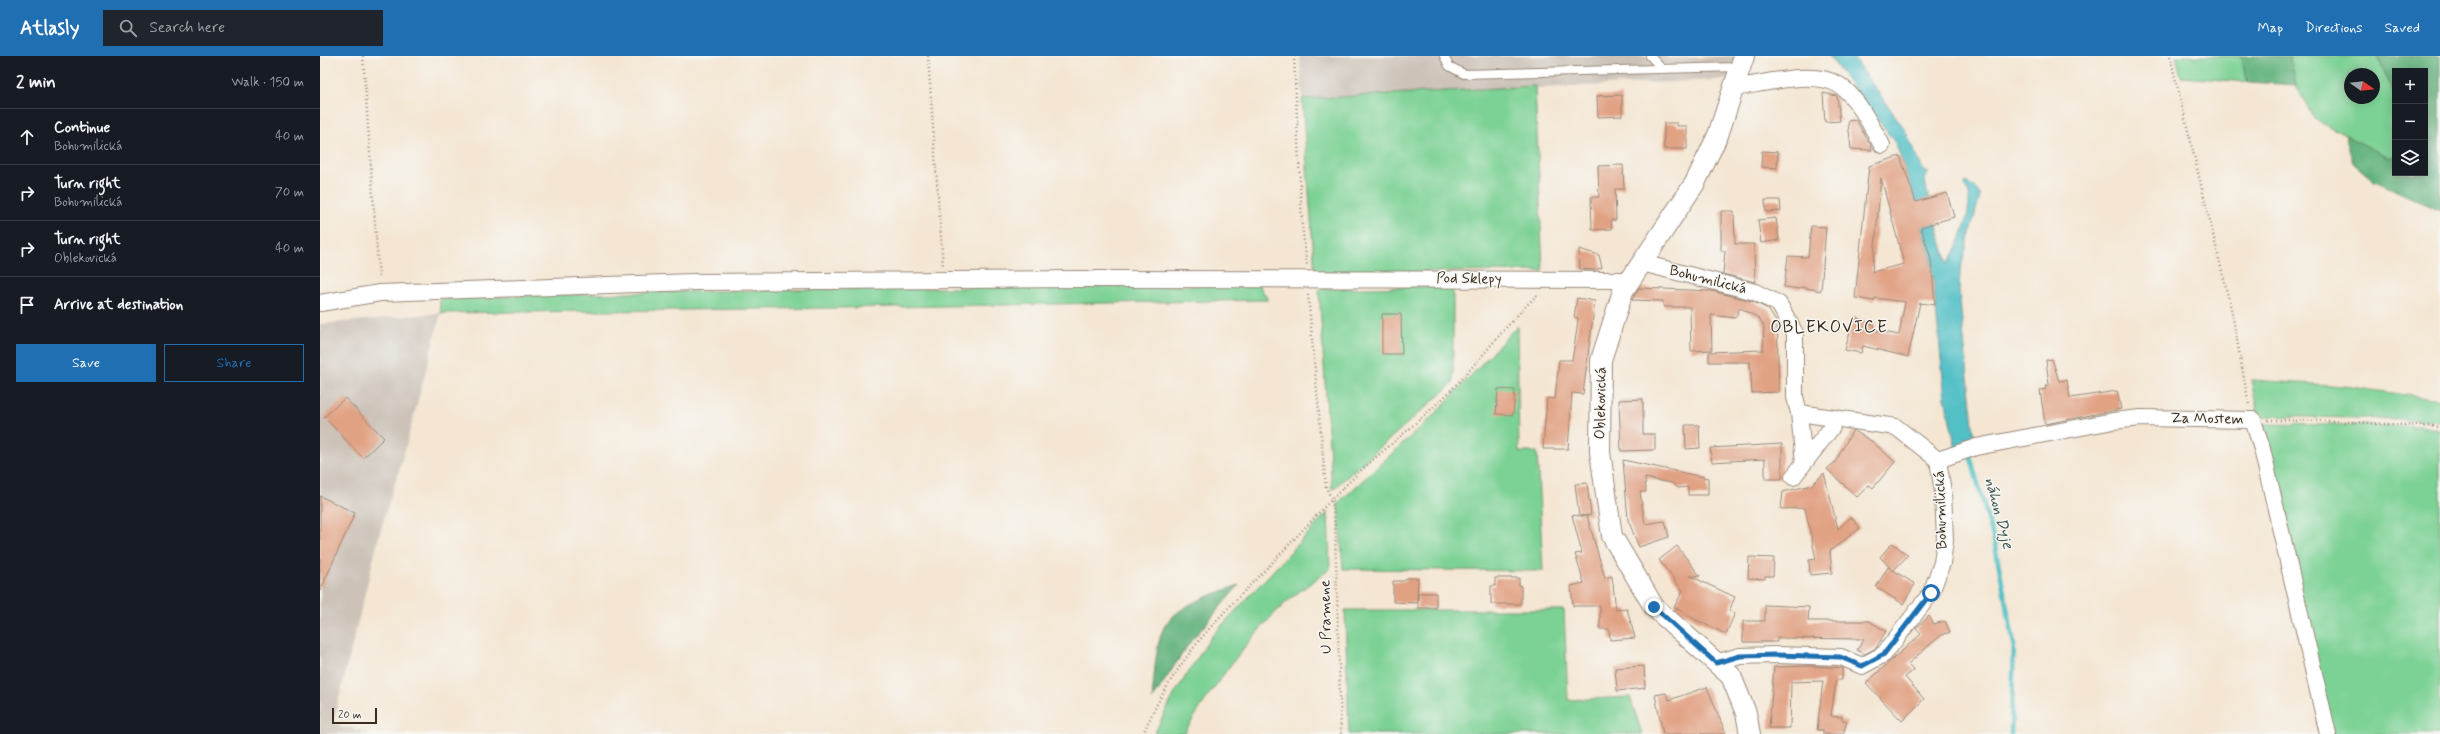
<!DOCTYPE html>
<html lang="en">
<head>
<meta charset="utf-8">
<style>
  :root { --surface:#171b24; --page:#20242c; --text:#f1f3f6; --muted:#9ea1a6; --line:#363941; --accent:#1f6fb2 }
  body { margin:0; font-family:Mynerve,sans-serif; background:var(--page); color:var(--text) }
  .controls { position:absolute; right:12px; top:12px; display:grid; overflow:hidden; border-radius:0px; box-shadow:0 2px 10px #0003 }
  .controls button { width:36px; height:36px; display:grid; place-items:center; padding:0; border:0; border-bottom:1px solid var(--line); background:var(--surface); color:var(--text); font:20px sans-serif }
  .compass { position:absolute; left:2024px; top:12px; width:36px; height:36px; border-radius:50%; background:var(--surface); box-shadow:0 2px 10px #0003; rotate:104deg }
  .scale { position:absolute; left:12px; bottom:10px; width:45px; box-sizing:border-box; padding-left:4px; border:2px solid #3b2a1e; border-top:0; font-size:11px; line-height:14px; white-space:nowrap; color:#3b2a1e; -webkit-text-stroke:3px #f6f6f2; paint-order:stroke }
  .stop { position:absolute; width:12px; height:12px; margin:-9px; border:3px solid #1f6fb2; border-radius:50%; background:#fff }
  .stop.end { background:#1f6fb2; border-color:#fff; box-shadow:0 1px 4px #0008 }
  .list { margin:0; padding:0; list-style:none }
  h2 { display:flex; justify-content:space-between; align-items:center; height:52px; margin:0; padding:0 16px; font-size:17px }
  h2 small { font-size:13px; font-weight:400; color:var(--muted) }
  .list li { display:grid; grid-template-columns:26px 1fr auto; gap:12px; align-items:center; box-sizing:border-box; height:56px; padding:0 16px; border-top:1px solid var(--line) }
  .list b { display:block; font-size:15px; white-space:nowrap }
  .list p { margin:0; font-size:13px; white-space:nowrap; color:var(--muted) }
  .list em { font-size:13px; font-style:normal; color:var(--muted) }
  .actions { display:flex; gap:8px; padding:12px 16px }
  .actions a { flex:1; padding:9px 0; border:1px solid var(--accent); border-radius:0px; text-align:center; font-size:14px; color:var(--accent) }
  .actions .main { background:var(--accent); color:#fff }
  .icon { flex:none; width:22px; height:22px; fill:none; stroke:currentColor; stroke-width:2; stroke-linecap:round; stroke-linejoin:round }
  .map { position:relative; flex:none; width:2120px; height:678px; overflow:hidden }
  header { display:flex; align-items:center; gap:24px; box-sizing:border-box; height:56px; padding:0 20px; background:var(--accent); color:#fff }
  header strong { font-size:19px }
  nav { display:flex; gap:22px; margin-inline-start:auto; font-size:14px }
  .search { width:280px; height:36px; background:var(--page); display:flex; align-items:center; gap:10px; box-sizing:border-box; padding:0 14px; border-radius:0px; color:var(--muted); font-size:15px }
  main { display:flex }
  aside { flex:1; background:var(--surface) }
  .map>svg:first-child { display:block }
  .industrial { fill:#ccc2b8 }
  .green { fill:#7bd194; stroke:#5b7e59; fill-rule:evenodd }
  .forest { fill:#64b37e; stroke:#506e4e }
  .water { fill:#52c0c6; stroke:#467572 }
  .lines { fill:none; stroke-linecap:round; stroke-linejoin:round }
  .stream { stroke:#52c0c6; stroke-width:4.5 }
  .building { fill:#e1a183; fill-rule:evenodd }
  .service-casing { stroke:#988878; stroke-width:10 }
  .minor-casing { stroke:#988878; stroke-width:18 }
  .tertiary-casing { stroke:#988878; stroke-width:22 }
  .path { stroke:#988878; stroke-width:2.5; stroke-dasharray:1 3; stroke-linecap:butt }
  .service { stroke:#fff; stroke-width:8 }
  .minor { stroke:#fff; stroke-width:16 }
  .tertiary { stroke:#fff; stroke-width:20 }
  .route { stroke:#1f6fb2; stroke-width:5 }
  .labels { text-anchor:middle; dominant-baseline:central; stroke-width:3; stroke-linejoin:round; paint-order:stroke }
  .street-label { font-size:15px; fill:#3b2a1e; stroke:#f6f6f2 }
  .water-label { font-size:16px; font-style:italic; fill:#425750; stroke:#f6f6f2 }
  .quarter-label { font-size:17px; letter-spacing:1px; fill:#3b2a1e; stroke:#f6f6f2 }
</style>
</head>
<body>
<header>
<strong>Atlasly</strong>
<div class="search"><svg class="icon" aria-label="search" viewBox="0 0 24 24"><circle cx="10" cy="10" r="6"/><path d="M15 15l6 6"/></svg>Search here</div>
<nav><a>Map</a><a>Directions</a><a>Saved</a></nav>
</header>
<main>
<aside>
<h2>2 min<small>Walk · 150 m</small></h2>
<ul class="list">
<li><svg class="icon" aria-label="ahead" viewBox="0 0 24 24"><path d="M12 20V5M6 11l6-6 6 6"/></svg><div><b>Continue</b><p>Bohumilická</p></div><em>40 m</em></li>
<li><svg class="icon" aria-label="right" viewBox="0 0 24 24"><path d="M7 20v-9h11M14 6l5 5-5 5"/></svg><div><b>Turn right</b><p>Bohumilická</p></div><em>70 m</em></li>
<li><svg class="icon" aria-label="right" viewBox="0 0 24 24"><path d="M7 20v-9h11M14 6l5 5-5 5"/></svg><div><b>Turn right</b><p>Oblekovická</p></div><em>40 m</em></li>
<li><svg class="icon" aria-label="arrive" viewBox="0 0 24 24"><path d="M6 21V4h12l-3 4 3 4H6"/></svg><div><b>Arrive at destination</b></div></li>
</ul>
<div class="actions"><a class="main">Save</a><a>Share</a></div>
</aside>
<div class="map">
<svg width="2120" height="678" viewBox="0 0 2120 678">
  <rect width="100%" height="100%" fill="#f6f6f2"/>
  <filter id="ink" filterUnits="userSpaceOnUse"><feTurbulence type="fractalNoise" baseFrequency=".025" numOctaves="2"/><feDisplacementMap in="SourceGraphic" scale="8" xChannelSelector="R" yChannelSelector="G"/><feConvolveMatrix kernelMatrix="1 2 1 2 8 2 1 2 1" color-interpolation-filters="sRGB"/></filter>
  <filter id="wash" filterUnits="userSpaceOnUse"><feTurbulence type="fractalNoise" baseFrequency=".012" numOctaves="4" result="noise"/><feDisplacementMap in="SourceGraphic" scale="16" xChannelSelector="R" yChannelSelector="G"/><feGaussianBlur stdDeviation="0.9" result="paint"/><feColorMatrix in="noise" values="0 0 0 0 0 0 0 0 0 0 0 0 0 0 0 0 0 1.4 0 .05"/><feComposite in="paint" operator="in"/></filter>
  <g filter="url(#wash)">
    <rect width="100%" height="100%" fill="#f4e6d3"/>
    <path class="industrial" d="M980,0h365l4,3 70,-3 -4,23 -433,20z
      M121,257l-37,140 -23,75 -48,195 7,2v3h11l19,6h-50v-410z"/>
    <path class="green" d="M1856,0h64l8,26 -67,-5z
      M1970,0h87l18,39v62l-9,-1 -72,-37 -18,-34zM2030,18h24v24h-24z
      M1215,30l8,185 -228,2 -13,-174z
      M939,229l9,15 -429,8 -398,5 -2,-14c273,-11 547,-11 820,-14z
      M1133,230v97l-121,107 -13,-201z
      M1197,270l2,126h18l6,119 -200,-2 -5,-66 95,-87z
      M1931,324l94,6 95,14v22l-34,-3 -148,-3z
      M1940,368l162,2 18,4v304h-107z
      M1008,456l2,57c-13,10 -27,19 -39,29 -39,34 -81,92 -107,136h-30l21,-41 36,-56z
      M1025,554h219l4,90 62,-3 12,37h-293z"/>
    <path class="forest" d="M1920,0h50l6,29 -48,-3z
      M2057,0h63v155l-67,-31 -20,-17 -8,-28 41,21 9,1v16h30v-12l7,1 -7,-13v-78h-30v24z
      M919,529l-51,60 -36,55c2,-19 3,-56 12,-73 12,-22 53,-34 75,-42z"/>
    <path class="water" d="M1509,0h23l52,72 20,44h4l-3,8 4,22 -12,4 -2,-7h-3l-3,-12 1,-2 -14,-41z
      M1645,126l9,4 6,9 -20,76 -1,21 16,152 -19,5 -11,-51 -14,-139 -12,-39 15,-4 14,48c11,-16 23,-51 21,-71l-5,-7z"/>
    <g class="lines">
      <path class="stream" d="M1649,396l25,89 20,103 -3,90"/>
    </g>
    <g id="blocks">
      <path class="building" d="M1503,37l14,3 3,25 -15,1z
        M1302,39v21l-24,1 -1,-21z
        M1536,64l14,24 2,6 -21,-1 -3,-28z
        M1344,67h13v3h10v23h-23z
        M1442,95l16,1 -1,16 -16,-1z
        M1580,100l16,46 31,-9 7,24 -33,10 10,32 4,46 -15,-2 -12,54 -45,-11 -2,7 -16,-3 9,-33 21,8 -1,5 25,5 6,-33 -30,-4 -1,3 -19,-3 14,-132zM1561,122l23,86 -32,8 3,-26z
        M1303,109l1,24h-9l1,31h-5l1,9 -20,1 -1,-33h8l-1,-31z
        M1445,144h15l1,11 -15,1z
        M1401,155h13l1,33h19l1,38 -32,-8 2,-23h-4z
        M1456,162l3,22 -18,3 -3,-23z
        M1491,170l15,1 -5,64 -20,-4 -1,2 -16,-2 4,-31 20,1z
        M1259,193l20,6 3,13 -8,2 -14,-1z
        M1319,232l73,3 40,10 16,8 9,14 2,69 -27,1 -2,-31h-41v-10l54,-2 1,-24 -5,-8 -19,-10 -5,10 -24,-3 1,35 -21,1 -1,-44h-23l-4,-1v-5l-31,-1z
        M1257,242l18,3 -12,93 -11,-1 -4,56h-25l4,-51 8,1 4,-39h13l5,-31 1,-11 -4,-1z
        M1062,258h19l1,40h-20z
        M1732,303l7,22 8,-1 3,18 47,-7 4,18 -76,15 -5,-34 6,-1 -1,-3 4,-1 -3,-25z
        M1178,333l17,1 -2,25 -17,-1z
        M25,342l39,40 -21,20 -39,-41z
        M1323,343v35h12v16l-34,1 -2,-51z
        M1365,369h14l1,23 -14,1z
        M1533,374l20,12 22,20 -22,26 -4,-3 -12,12 -30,-28 8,-7z
        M1462,388v35h-17v-20l-53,3 -2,-14z
        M1303,404l85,18v17h-20v-8l-10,1 -6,-5 -27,-5 1,14h-6l5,32 20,-3 4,16 -30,10 -11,-27z
        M1504,417l14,56 13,-12 9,11 -30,23 2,22 -22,2 -1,-15 7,-1 -11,-51 -24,1 2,-17 29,-7z
        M1267,427l4,32 -11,1h7l18,62 7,-2 4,34 11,-1 8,29 -25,2 -1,-11h-9v-23h-27l-2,-20 13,-3 -9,-29 7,-1 -10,-38 7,1 -4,-32z
        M0,440l35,17 -35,78z
        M1572,487l16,12 -15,16 -13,-14z
        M1357,490l23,30h-10l45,21 -6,14 6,2 -9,21 -30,-14 -22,-13 9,-16 -24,-31z
        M1429,501l25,1 -1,18h-8v3l-17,-1z
        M1568,511l27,17 -12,20 -27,-17z
        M1087,522h11l-1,25 -24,-1v-21h11z
        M1175,522h24v8h2v18h-30v-18h4z
        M1098,537h18v15h-18z
        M1445,549l44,2 -1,14h61l17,10 -10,17 -11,6 -8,-4 7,-11 -87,-1v4h-34v-21h22z
        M1609,560l5,8 11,-3 5,11 -10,4 -32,28 6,6 -9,7 19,22 -22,22 -36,-38 55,-49 -5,-6z
        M1324,610l1,22 -28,3 -2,-23z
        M1493,610l29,2v12h-6l-5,36 11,1v3l5,1 -4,13h-20v-4h-6l6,-49 -32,1 -1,46h-21l5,-61z
        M1387,631l19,47h-63l-8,-39 11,-2 3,7z"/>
    </g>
  </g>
  <g filter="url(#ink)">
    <use href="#blocks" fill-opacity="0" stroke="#988878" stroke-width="1"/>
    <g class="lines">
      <defs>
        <path id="service" d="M1124,0l5,10 15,8 275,-7
          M1330,0l12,13"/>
        <path id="minor" d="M1413,32c30,-4 79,-19 106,-3 18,11 33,43 43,60
          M1322,207l113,29 24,12 16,29v64l4,16 97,14 42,33 5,32 2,48 -3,23 -11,30 -47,61 -22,12 -21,-9 -64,-2 -37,1 -24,7
          M0,247l60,-10 313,-11 388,-3 550,1
          M1618,404l38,-13 137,-26 28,-3 112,2 9,29 66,285
          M1484,407l28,-36 1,-9
          M1473,421l11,-14 -5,-50"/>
        <path id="tertiary" d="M1424,0l-26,79 -23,48 -72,108 -22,69 -1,92 12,84 42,71 77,69 15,37 4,21"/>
      </defs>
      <use href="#service" class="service-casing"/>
      <use href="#minor" class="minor-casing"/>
      <use href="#tertiary" class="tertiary-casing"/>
      <path class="path" d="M43,0l16,223
        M608,0l15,210
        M974,0l8,168 5,41
        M1850,0l62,257 17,92
        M988,239l18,193 6,11 3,27 6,208
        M1948,364l64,1 108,6
        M823,678c31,-72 68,-109 122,-164 34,-35 65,-71 101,-104 25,-22 51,-43 75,-66 34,-33 62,-72 96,-105"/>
      <use href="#service" class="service"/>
      <use href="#minor" class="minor"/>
      <use href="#tertiary" class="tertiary"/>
    </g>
  </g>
  <g class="lines" filter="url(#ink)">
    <path class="route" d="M1334,551l62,56 24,-7 37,-1 63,2 22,9 22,-12 47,-61"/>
  </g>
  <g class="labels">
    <g class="street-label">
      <text transform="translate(1149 223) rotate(1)">Pod Sklepy</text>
      <text transform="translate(1388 224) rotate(14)">Bohumilická</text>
      <text transform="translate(1281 347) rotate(-89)">Oblekovická</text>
      <text transform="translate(1887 363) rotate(1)">Za Mostem</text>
      <text transform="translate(1621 454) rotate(-92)">Bohumilická</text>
      <text transform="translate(1006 561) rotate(-91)">U Pramene</text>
    </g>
    <g class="water-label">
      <text transform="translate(1679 457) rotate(75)">náhon Dyje</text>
    </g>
    <g class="quarter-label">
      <text x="1509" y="271">OBLEKOVICE</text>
    </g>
  </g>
</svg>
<div class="controls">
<button>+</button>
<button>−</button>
<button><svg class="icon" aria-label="layers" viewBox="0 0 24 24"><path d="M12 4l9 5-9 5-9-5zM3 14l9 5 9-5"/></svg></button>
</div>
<svg class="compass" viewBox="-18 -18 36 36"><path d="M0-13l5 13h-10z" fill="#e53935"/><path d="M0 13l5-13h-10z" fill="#9ea1a6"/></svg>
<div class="scale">20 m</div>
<div class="stop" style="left:1611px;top:537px"></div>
<div class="stop end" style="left:1334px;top:551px"></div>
</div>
</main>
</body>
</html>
